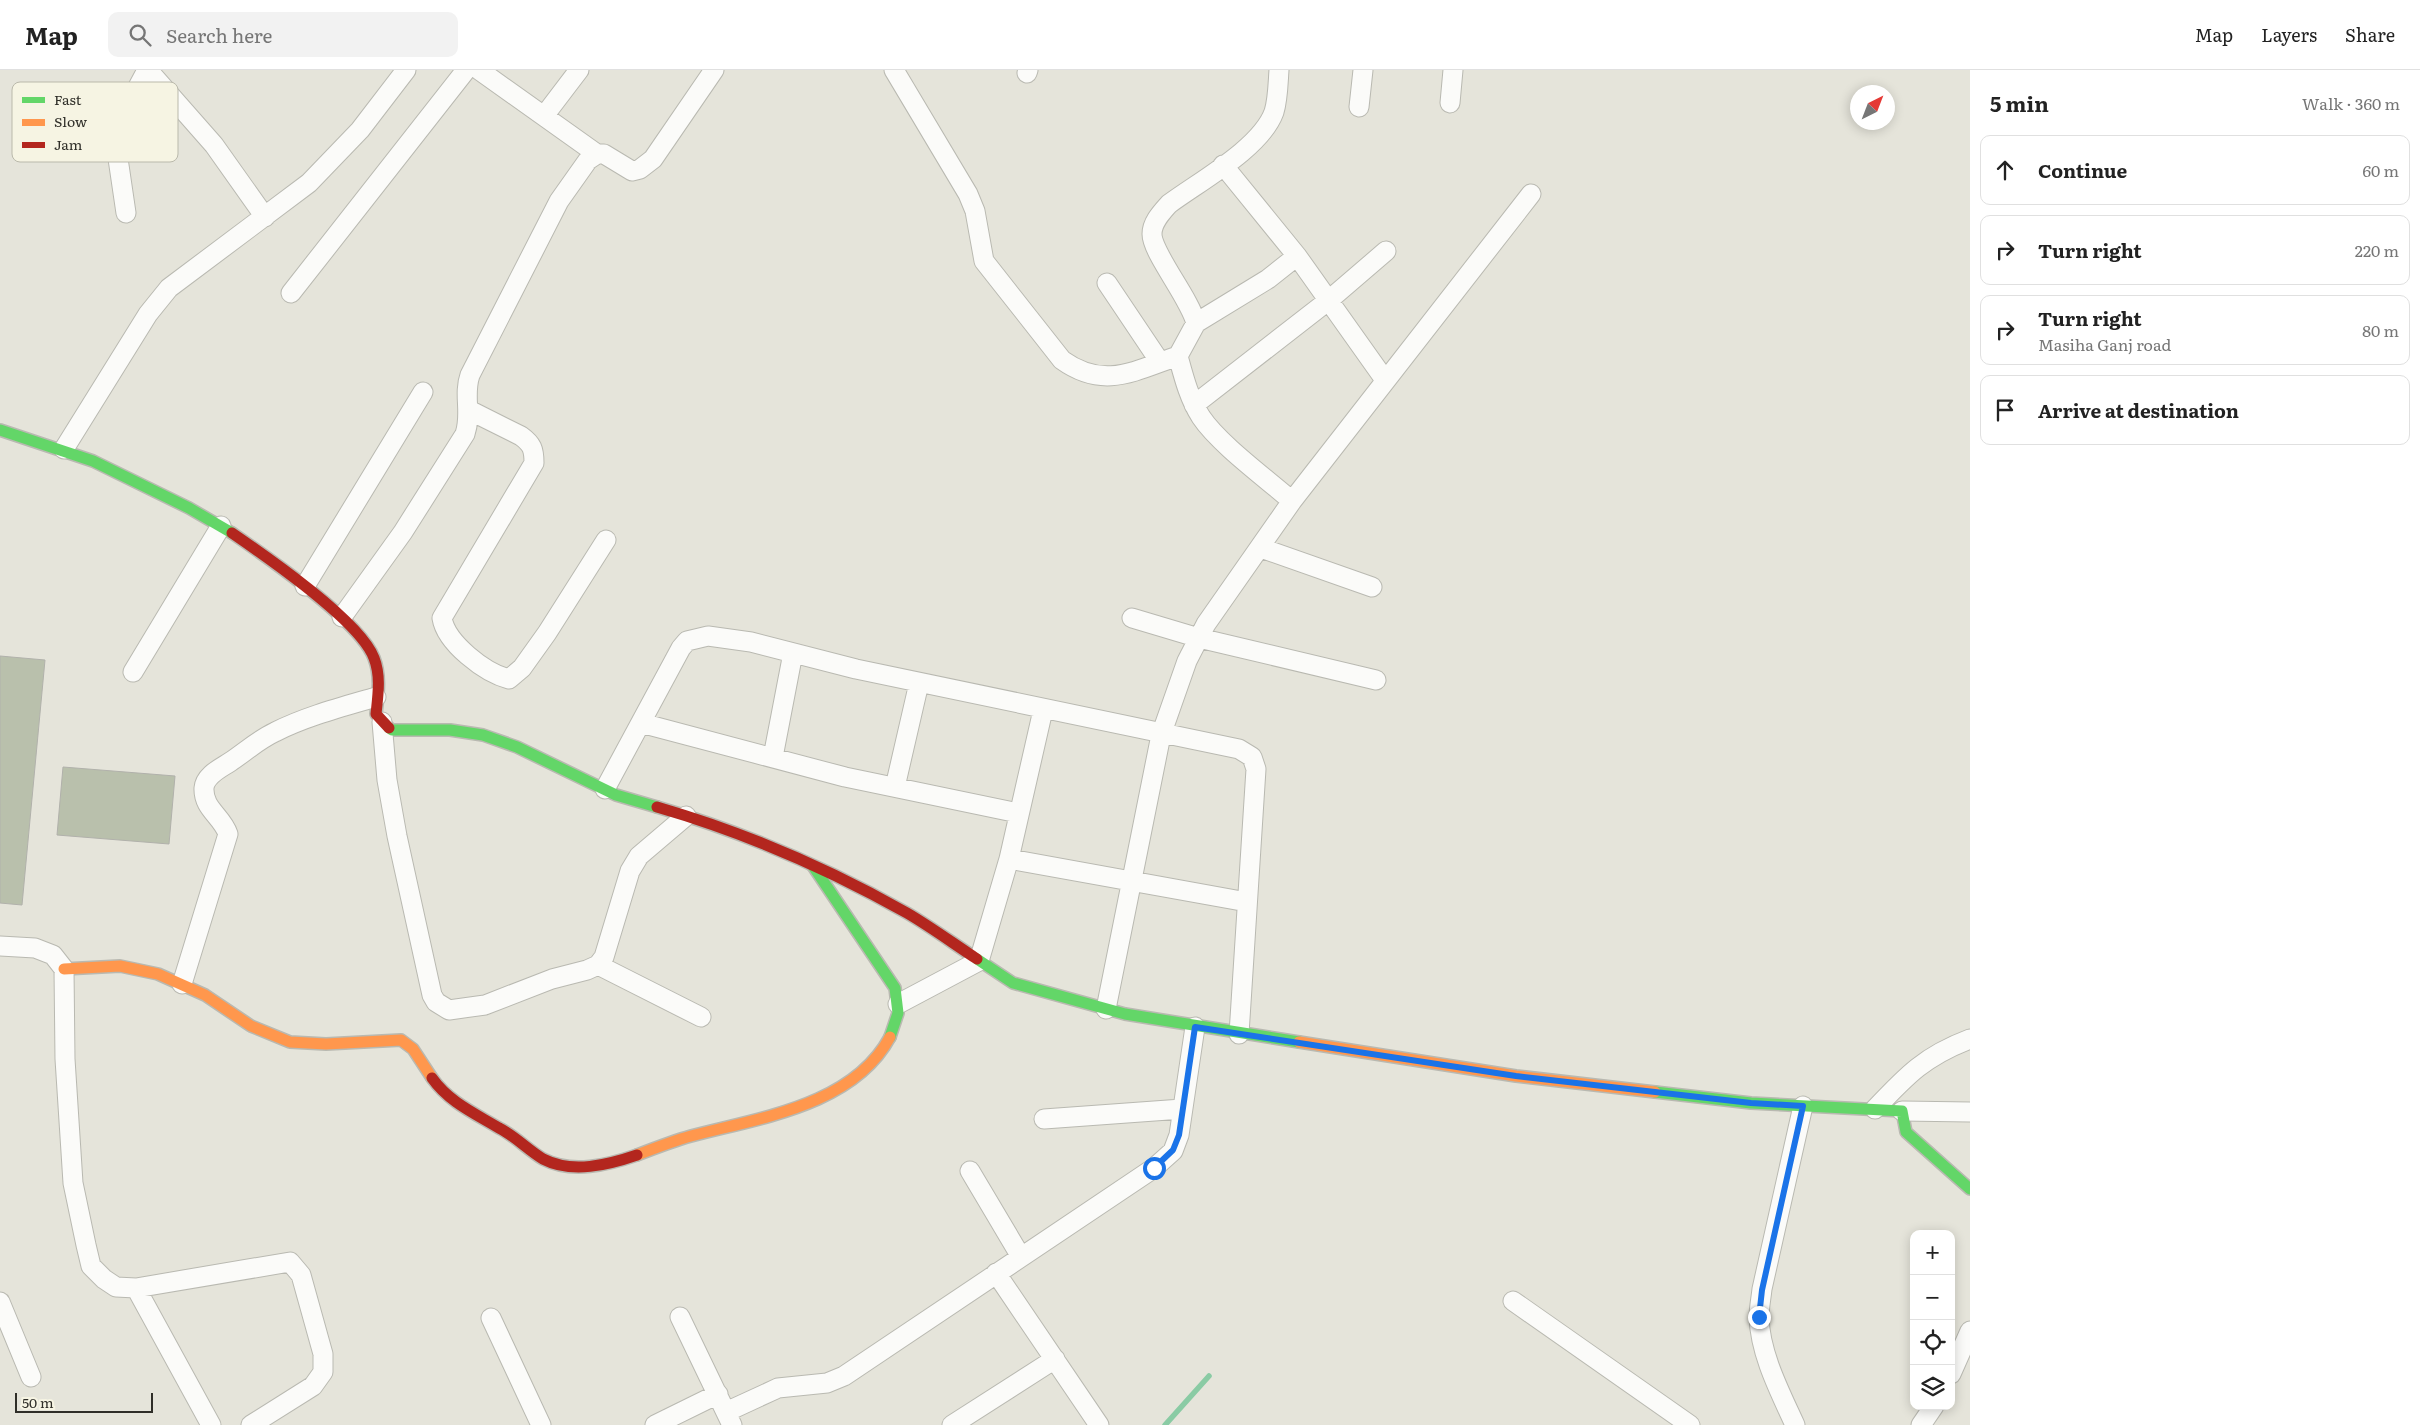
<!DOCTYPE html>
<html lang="en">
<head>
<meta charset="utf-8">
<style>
  :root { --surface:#fff; --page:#f2f2f2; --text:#222; --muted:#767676; --line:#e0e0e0 }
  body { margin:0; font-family:Literata,serif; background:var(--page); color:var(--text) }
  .controls { position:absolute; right:15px; bottom:15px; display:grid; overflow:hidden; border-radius:10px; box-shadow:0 2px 12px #0003 }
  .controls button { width:45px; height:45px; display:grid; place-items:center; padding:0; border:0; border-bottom:1px solid var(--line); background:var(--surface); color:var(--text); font:25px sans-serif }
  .compass { position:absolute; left:1850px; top:15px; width:45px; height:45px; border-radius:50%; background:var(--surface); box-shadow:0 2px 12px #0003; rotate:42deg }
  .scale { position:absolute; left:15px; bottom:12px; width:138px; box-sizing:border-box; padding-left:5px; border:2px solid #2f2e28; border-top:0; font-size:14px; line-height:18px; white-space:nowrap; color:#2f2e28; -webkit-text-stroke:4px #f6f4e3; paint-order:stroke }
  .stop { position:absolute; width:15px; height:15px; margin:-11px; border:4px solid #1a73e8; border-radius:50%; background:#fff }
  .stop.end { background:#1a73e8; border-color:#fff; box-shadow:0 1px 5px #0008 }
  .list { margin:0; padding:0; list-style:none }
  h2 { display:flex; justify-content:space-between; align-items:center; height:65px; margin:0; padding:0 20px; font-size:21px }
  h2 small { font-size:16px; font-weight:400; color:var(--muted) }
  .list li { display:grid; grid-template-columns:32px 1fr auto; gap:15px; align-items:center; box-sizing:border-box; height:70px; margin:0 10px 10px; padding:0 10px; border:1px solid var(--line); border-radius:10px }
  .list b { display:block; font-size:19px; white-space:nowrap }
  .list p { margin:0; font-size:16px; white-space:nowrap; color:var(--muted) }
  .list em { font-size:16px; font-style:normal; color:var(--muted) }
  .icon { flex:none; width:28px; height:28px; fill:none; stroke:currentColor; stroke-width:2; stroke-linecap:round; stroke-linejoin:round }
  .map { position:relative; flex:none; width:1970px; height:1355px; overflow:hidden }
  header { display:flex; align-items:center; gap:30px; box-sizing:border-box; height:70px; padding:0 25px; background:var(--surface); border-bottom:1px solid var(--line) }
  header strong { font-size:24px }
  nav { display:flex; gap:28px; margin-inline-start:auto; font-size:18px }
  .search { width:350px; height:45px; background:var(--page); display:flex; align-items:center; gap:12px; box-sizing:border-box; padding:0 18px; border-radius:10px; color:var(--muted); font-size:19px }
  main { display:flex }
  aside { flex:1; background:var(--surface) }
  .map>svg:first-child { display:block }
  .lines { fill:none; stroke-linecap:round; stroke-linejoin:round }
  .stream { stroke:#8acba4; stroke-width:5.5 }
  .building { fill:#b9c0ac; stroke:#b1b1ab }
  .street-casing { stroke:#b9b9b1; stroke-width:21 }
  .fast-casing { stroke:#b9b9b1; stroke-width:14 }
  .slow-casing { stroke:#b9b9b1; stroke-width:14 }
  .jam-casing { stroke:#b9b9b1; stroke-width:14 }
  .street { stroke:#fbfbf9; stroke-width:19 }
  .fast { stroke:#63d668; stroke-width:11 }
  .slow { stroke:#ff974d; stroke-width:11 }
  .jam { stroke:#b3261e; stroke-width:11 }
  .route { stroke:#1a73e8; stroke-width:6 }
  .key { fill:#f6f4e3; stroke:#bab9ab; stroke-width:1 }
  .key-label { font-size:14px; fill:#2f2e28 }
</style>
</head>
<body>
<header>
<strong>Map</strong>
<div class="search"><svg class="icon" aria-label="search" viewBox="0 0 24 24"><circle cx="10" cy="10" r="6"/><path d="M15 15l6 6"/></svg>Search here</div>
<nav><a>Map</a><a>Layers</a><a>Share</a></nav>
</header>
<main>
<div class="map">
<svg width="1970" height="1355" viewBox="0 0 1970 1355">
  <rect width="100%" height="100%" fill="#e5e4da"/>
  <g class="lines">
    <path class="stream" d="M1165,1355l44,-49"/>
  </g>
  <path class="building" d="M0,586l45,4 -23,245 -22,-2z
    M63,697l112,9 -6,68 -112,-9z"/>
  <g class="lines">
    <defs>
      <path id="street" d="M148,0l66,75 51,72
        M479,0l118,84
        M894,0l74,124 7,17 9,50 78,99c42,30 72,11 116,-4
        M1279,0c-1,13 -1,29 -5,42 -13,36 -74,69 -105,92 -7,8 -17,18 -17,30 0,19 37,63 44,89l-18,33c6,22 11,42 23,61 18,27 66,62 91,84
        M1027,3l1,-3
        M1450,33l3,-33
        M1359,37l4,-37
        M544,46l35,-46
        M1223,95l74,91 88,124
        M126,143l-10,-68 7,-30 24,-45
        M1107,213l53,79
        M291,223l175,-223
        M1196,253l72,-44 29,-23
        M1194,335l135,-105 57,-49
        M469,340l52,26c11,8 13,13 13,27l-92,155c4,25 43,55 67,61l13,-11 25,-35 59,-93
        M64,379l84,-135 21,-26 140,-105 51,-53 46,-60
        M1261,478l111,39
        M305,516l118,-194
        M342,547l61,-85 62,-98c7,-21 -2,-39 5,-59l89,-174 29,-41 9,-6h7l28,17 8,-2 13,-10 61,-89
        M1132,548l67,20 177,42
        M133,602l88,-146
        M382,652l5,58 10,56 35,159 4,7 13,8 36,-5 67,-26 35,-9 11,-5 6,-8 26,-86 9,-15 47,-40
        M641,653l204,54 173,36
        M773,687l20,-104
        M895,717l24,-104
        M605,719l76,-141 6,-7 21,-5 43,6 105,27 383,80 13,8 4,12 -17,265
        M1009,789l238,43
        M0,876l35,2 18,7 11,14 1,90 8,124 13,62 5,21 13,13 12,8 20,1 154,-26 11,13 22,79v18l-10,14 -62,39
        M598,895l103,52
        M182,914l46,-150c-6,-18 -25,-25 -24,-46 1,-13 17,-20 26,-26 15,-10 28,-22 45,-30 32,-16 67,-25 101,-35
        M898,934l81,-43 30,-102 34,-149
        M1106,939l55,-274 26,-74 19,-37 86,-123 239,-307
        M1875,1039c32,-34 50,-53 95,-70
        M1902,1041l68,1
        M1044,1049l138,-10
        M970,1101l51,86
        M996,1203l103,152
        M136,1218l75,137
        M1513,1231l177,124
        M0,1232l31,75
        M680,1247l52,108
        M491,1248l50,107
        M1951,1304l19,-43
        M726,1342l52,-24 49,-5 17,-7 310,-208 19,-17 6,-16 16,-108
        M655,1355l63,-31
        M952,1355l103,-66
        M1795,1355c-15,-33 -35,-71 -36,-108 0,-9 2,-18 3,-28l41,-183
        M1921,1355l13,-19"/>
      <path id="fast" d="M0,360l93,31 96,47 43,25
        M389,658l3,2h58l33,5 34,12 99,48 41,12
        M813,796l82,122 3,25 -8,24
        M977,889l36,24 112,31 174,28
        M1655,1022l96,11 151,8 4,21 64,57"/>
      <path id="slow" d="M64,899l56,-3 38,8 47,21 46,31 39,16 36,2 75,-4 12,9 19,29
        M1299,972l217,34 139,16
        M637,1085c18,-7 36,-14 54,-19 67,-18 162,-30 199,-99"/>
      <path id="jam" d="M232,463c35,24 128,88 142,125 7,18 4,37 2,56l13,14
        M657,737c86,25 172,62 250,106 24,14 47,31 70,46
        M432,1008c17,24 42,35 67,50 16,8 29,22 44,31 29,15 65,6 94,-4"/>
    </defs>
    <use href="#street" class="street-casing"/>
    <use href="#fast" class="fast-casing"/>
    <use href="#slow" class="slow-casing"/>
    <use href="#jam" class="jam-casing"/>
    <use href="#street" class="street"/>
    <use href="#fast" class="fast"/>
    <use href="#slow" class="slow"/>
    <use href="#jam" class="jam"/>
  </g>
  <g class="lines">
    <path class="route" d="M1154,1098l19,-18 6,-15 16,-108 321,49 235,27 52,3 -41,184 -3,27"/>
  </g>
  <rect x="12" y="12" width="166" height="80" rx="8" class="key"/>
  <rect x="22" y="27" width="23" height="6" fill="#63d668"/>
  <rect x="22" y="49" width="23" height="7" fill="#ff974d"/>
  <rect x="22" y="72" width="23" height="6" fill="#b3261e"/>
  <g class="key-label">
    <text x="54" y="35">Fast</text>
    <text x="54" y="57">Slow</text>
    <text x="54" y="80">Jam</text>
  </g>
</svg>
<div class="controls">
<button>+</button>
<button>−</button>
<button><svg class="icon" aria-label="locate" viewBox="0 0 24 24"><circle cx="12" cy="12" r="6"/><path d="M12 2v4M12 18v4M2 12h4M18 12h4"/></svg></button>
<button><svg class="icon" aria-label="layers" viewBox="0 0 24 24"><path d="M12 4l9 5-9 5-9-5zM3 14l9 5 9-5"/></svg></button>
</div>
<svg class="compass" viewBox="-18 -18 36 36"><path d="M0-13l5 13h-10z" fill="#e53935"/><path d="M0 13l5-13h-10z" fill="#767676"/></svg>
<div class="scale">50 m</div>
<div class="stop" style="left:1154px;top:1098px"></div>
<div class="stop end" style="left:1759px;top:1247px"></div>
</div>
<aside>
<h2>5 min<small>Walk · 360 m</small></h2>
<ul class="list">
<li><svg class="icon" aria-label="ahead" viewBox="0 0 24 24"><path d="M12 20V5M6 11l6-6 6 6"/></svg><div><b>Continue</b></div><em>60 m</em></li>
<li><svg class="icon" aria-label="right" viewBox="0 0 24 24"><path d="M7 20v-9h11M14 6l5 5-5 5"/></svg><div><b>Turn right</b></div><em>220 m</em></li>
<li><svg class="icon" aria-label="right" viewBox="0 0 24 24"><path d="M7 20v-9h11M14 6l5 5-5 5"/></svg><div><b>Turn right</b><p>Masiha Ganj road</p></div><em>80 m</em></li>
<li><svg class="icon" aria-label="arrive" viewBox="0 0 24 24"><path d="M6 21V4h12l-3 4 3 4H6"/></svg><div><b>Arrive at destination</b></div></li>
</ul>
</aside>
</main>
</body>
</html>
